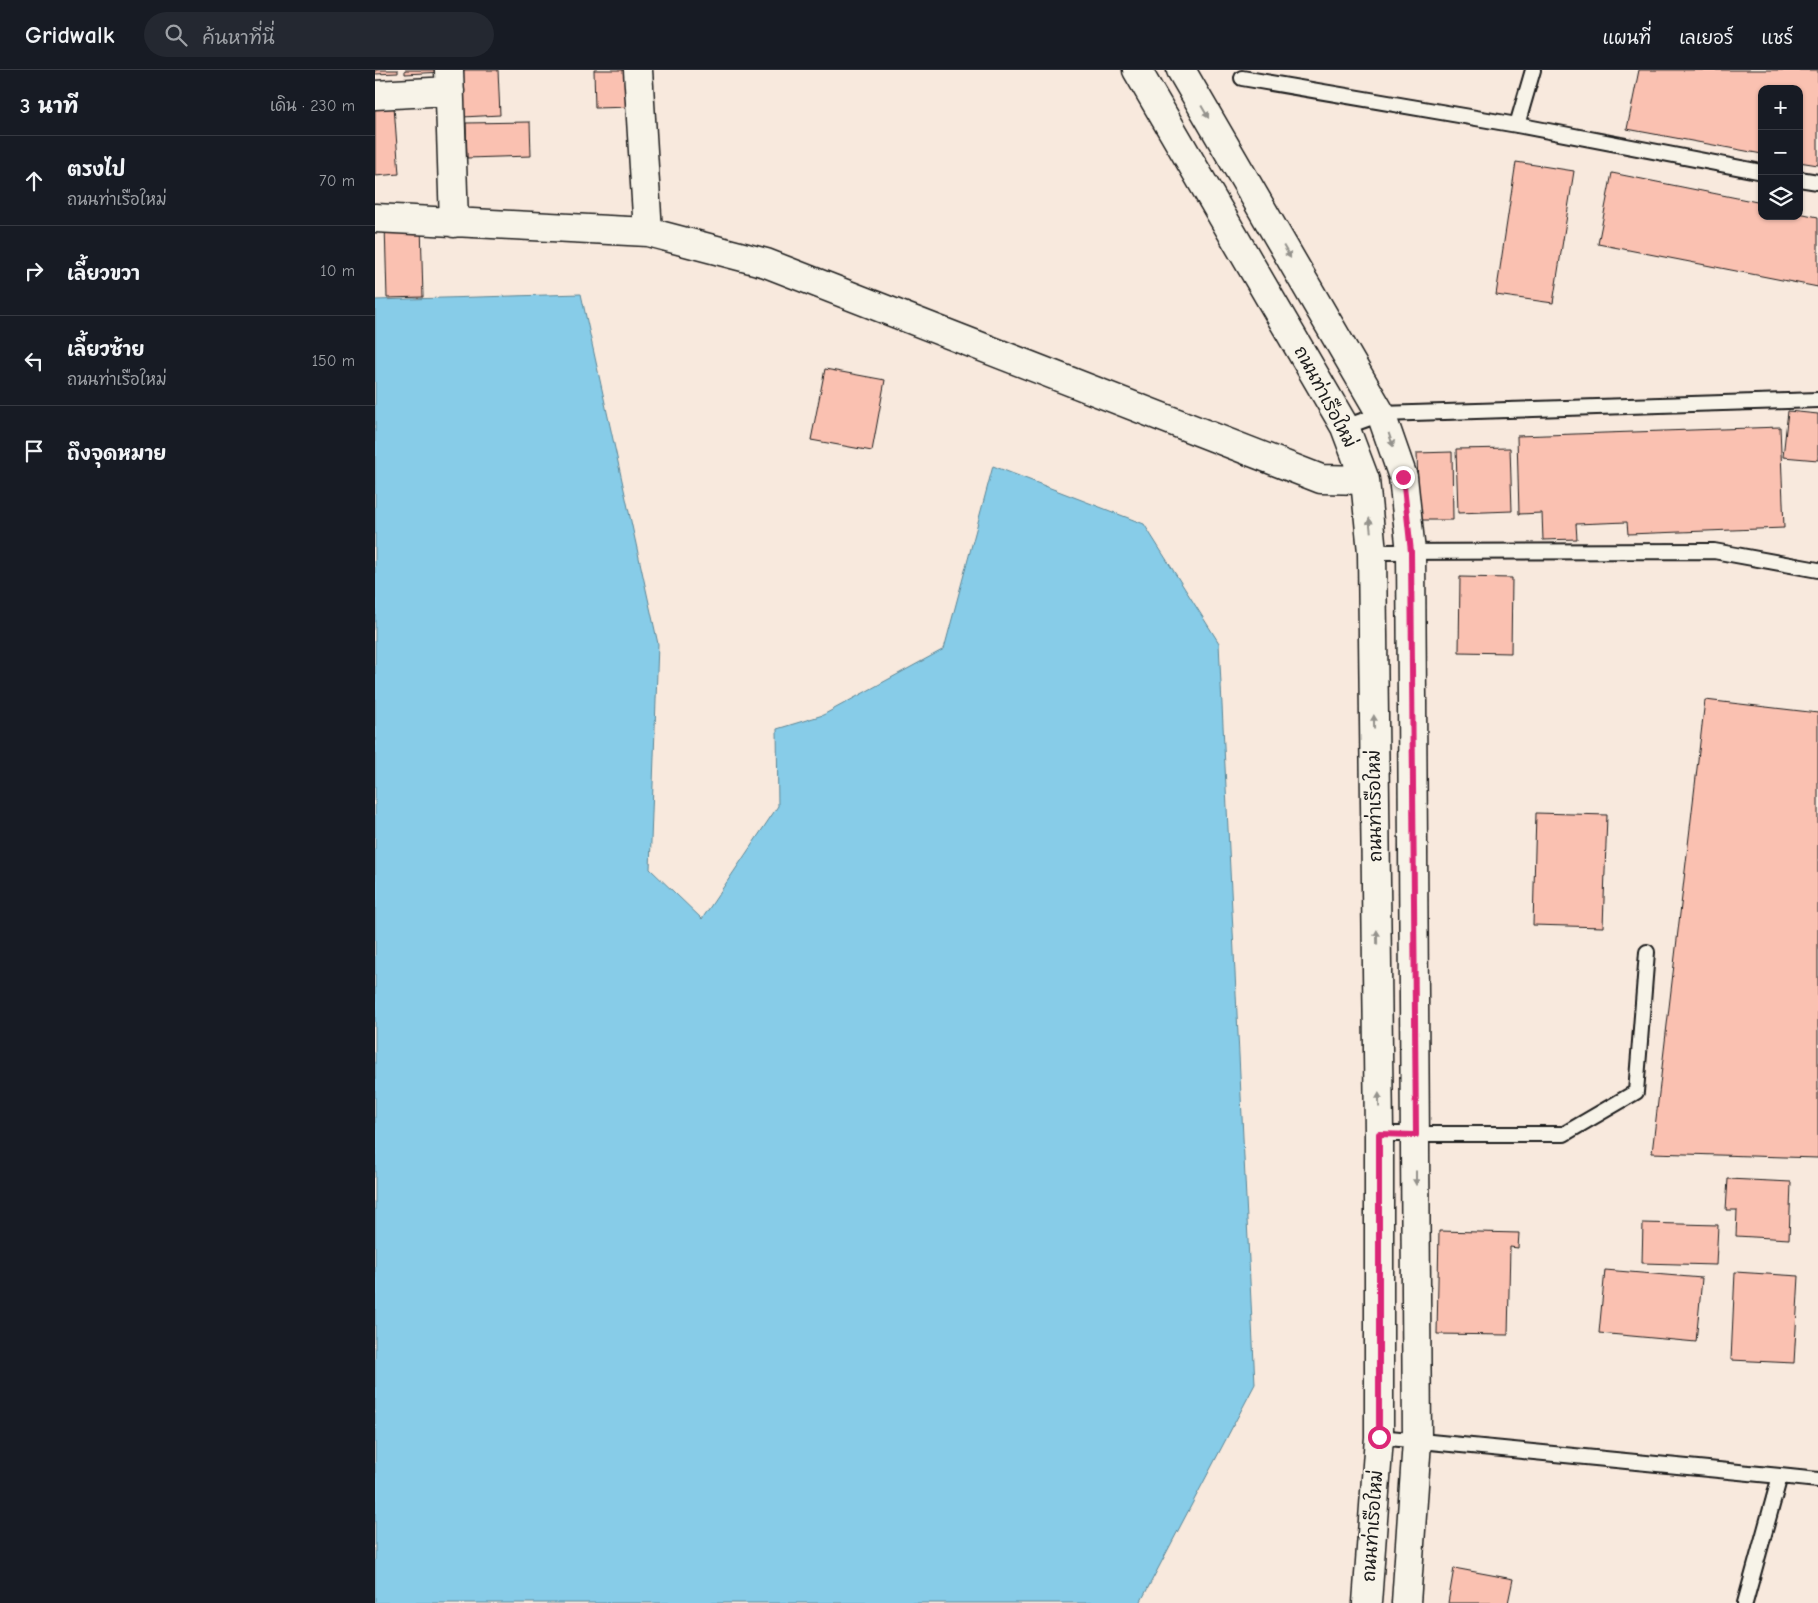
<!DOCTYPE html>
<html lang="th">
<head>
<meta charset="utf-8">
<style>
  :root { --surface:#171b24; --page:#242831; --text:#f1f3f6; --muted:#9ea1a6; --line:#363941 }
  body { margin:0; font-family:"Comic Neue","Playpen Sans Thai",sans-serif; background:var(--page); color:var(--text) }
  .controls { position:absolute; right:15px; top:15px; display:grid; overflow:hidden; border-radius:10px; box-shadow:0 1px 4px #0004 }
  .controls button { width:45px; height:45px; display:grid; place-items:center; padding:0; border:0; border-bottom:1px solid var(--line); background:var(--surface); color:var(--text); font:25px sans-serif }
  .stop { position:absolute; width:15px; height:15px; margin:-11px; border:4px solid #db2777; border-radius:50%; background:#fff }
  .stop.end { background:#db2777; border-color:#fff; box-shadow:0 1px 5px #0008 }
  .list { margin:0; padding:0; list-style:none }
  h2 { display:flex; justify-content:space-between; align-items:center; height:65px; margin:0; padding:0 20px; font-size:21px }
  h2 small { font-size:16px; font-weight:400; color:var(--muted) }
  .list li { display:grid; grid-template-columns:32px 1fr auto; gap:15px; align-items:center; box-sizing:border-box; height:90px; padding:0 20px; border-top:1px solid var(--line) }
  .list b { display:block; font-size:19px; white-space:nowrap }
  .list p { margin:0; font-size:16px; white-space:nowrap; color:var(--muted) }
  .list em { font-size:16px; font-style:normal; color:var(--muted) }
  .icon { flex:none; width:28px; height:28px; fill:none; stroke:currentColor; stroke-width:2; stroke-linecap:round; stroke-linejoin:round }
  .map { position:relative; flex:none; width:1443px; height:1533px; overflow:hidden }
  header { display:flex; align-items:center; gap:30px; box-sizing:border-box; height:70px; padding:0 25px; background:var(--surface); border-bottom:1px solid var(--line) }
  header strong { font-size:24px }
  nav { display:flex; gap:28px; margin-inline-start:auto; font-size:18px }
  .search { width:350px; height:45px; background:var(--page); display:flex; align-items:center; gap:12px; box-sizing:border-box; padding:0 18px; border-radius:28px; color:var(--muted); font-size:19px }
  main { display:flex }
  aside { flex:1; background:var(--surface) }
  .map>svg:first-child { display:block }
  .water { fill:#87cce8; stroke:#5c8696 }
  .building { fill:#fac1b1; stroke:#1c1c1c }
  .lines { fill:none; stroke-linecap:round; stroke-linejoin:round }
  .lane-casing { stroke:#1c1c1c; stroke-width:18 }
  .street-casing { stroke:#1c1c1c; stroke-width:31 }
  .lane { stroke:#f7f3e8; stroke-width:14 }
  .street { stroke:#f7f3e8; stroke-width:28 }
  .oneway { fill:#94928c }
  .route { stroke:#db2777; stroke-width:6 }
  .labels { text-anchor:middle; dominant-baseline:central; stroke-width:4; stroke-linejoin:round; paint-order:stroke }
  .street-label { font-size:18px; fill:#1c1c1c; stroke:#f7f3e8 }
</style>
</head>
<body>
<header>
<strong>Gridwalk</strong>
<div class="search"><svg class="icon" aria-label="search" viewBox="0 0 24 24"><circle cx="10" cy="10" r="6"/><path d="M15 15l6 6"/></svg>ค้นหาที่นี่</div>
<nav><a>แผนที่</a><a>เลเยอร์</a><a>แชร์</a></nav>
</header>
<main>
<aside>
<h2>3 นาที<small>เดิน · 230 m</small></h2>
<ul class="list">
<li><svg class="icon" aria-label="ahead" viewBox="0 0 24 24"><path d="M12 20V5M6 11l6-6 6 6"/></svg><div><b>ตรงไป</b><p>ถนนท่าเรือใหม่</p></div><em>70 m</em></li>
<li><svg class="icon" aria-label="right" viewBox="0 0 24 24"><path d="M7 20v-9h11M14 6l5 5-5 5"/></svg><div><b>เลี้ยวขวา</b></div><em>10 m</em></li>
<li><svg class="icon" aria-label="left" viewBox="0 0 24 24"><path d="M17 20v-9H6M10 6l-5 5 5 5"/></svg><div><b>เลี้ยวซ้าย</b><p>ถนนท่าเรือใหม่</p></div><em>150 m</em></li>
<li><svg class="icon" aria-label="arrive" viewBox="0 0 24 24"><path d="M6 21V4h12l-3 4 3 4H6"/></svg><div><b>ถึงจุดหมาย</b></div></li>
</ul>
</aside>
<div class="map">
<svg width="1443" height="1533" viewBox="0 0 1443 1533">
  <rect width="100%" height="100%" fill="#f8e9dd"/>
  <filter id="ink" filterUnits="userSpaceOnUse"><feTurbulence type="fractalNoise" baseFrequency=".02" numOctaves="2"/><feDisplacementMap in="SourceGraphic" scale="10" xChannelSelector="R" yChannelSelector="G"/><feConvolveMatrix kernelMatrix="1 2 1 2 8 2 1 2 1" color-interpolation-filters="sRGB"/></filter>
  <g filter="url(#ink)">
    <path class="water" d="M206,224l77,350 -8,225 52,50 76,-113 -1,-77 46,-14 121,-66 49,-183 151,58 75,119 36,741 -115,219h-765v-1303z"/>
    <path class="building" d="M0,0h23v3l-23,1z
      M30,0h38v2l-38,2z
      M86,0h37l2,45 -37,2z
      M219,0h38l1,37 -38,1z
      M1264,0h179v95l-19,-3v-73h-37v65l-135,-25z
      M19,36l5,68 -24,2v-68z
      M155,52l1,34 -64,2 -1,-35z
      M1141,92l58,9 -21,132 -57,-8z
      M1237,103l150,30v13h37v-3l19,4v70l-220,-43z
      M10,154h36l2,73 -36,1z
      M450,299l60,11 -13,71 -61,-11z
      M1413,341l30,3v46l-35,-3z
      M1405,357l4,101 -156,6 -1,-12 -51,2 1,15 -34,1 -1,-27 -23,1 -2,-78z
      M1135,378l2,63 -54,2 -2,-64z
      M1077,382l1,68h-34l-2,-67z
      M1085,507l52,1 -1,75 -52,-1z
      M1330,630l113,13v445l-166,-5z
      M1161,743l71,2 -4,112 -70,-2z
      M1353,1109l63,3 -2,57 -53,-3 1,-26h-11z
      M1268,1153l75,2 -2,40 -74,-2z
      M1064,1161l80,2 -1,15 -8,-1 -2,88 -71,-1z
      M1230,1200l97,8 -6,64 -97,-9z
      M1360,1202l64,4 -5,87 -63,-3z
      M1079,1498l59,11 -5,24h-60z"/>
    <g class="lines">
      <defs>
        <path id="lane" d="M867,8l275,47 245,47
          M1142,55l16,-55
          M1424,109l19,3
          M970,357l36,-13 437,-14
          M997,482l342,-1 104,19
          M1004,1064h185l72,-42 11,-140
          M1004,1367l401,39 -35,127
          M1405,1406l38,4"/>
        <path id="street" d="M74,0l5,153
          M263,0l10,162
          M762,0l208,357 20,53 7,72 7,582v303l-12,166
          M806,0l200,344 22,63 8,75 6,889 -11,162
          M0,25l75,-4
          M0,148l273,14 118,31 555,216 44,1"/>
      </defs>
      <use href="#lane" class="lane-casing"/>
      <use href="#street" class="street-casing"/>
      <use href="#lane" class="lane"/>
      <use href="#street" class="street"/>
    </g>
    <defs><path id="oneway-solid" d="M-6-.8H1V-3.2L6.5 0L1 3.2V.8H-6Z" transform="scale(1.25)"/></defs>
    <g class="oneway">
      <use href="#oneway-solid" transform="translate(830 42) rotate(60)"/>
      <use href="#oneway-solid" transform="translate(912 182) rotate(60)"/>
      <use href="#oneway-solid" transform="translate(1016 370) rotate(71)"/>
      <use href="#oneway-solid" transform="translate(995 455) rotate(-96)"/>
      <use href="#oneway-solid" transform="translate(999 652) rotate(-91)"/>
      <use href="#oneway-solid" transform="translate(1002 867) rotate(-91)"/>
      <use href="#oneway-solid" transform="translate(1004 1030) rotate(-91)"/>
      <use href="#oneway-solid" transform="translate(1041 1108) rotate(90)"/>
    </g>
  </g>
  <g class="lines" filter="url(#ink)">
    <path class="route" d="M1004,1367v-303l37,1 -5,-583 -8,-75"/>
  </g>
  <g class="labels">
    <g class="street-label">
      <text transform="translate(950 327) rotate(62)">ถนนท่าเรือใหม่</text>
      <text transform="translate(1000 736) rotate(-91)">ถนนท่าเรือใหม่</text>
      <text transform="translate(998 1456) rotate(-86)">ถนนท่าเรือใหม่</text>
    </g>
  </g>
</svg>
<div class="controls">
<button>+</button>
<button>−</button>
<button><svg class="icon" aria-label="layers" viewBox="0 0 24 24"><path d="M12 4l9 5-9 5-9-5zM3 14l9 5 9-5"/></svg></button>
</div>
<div class="stop" style="left:1004px;top:1367px"></div>
<div class="stop end" style="left:1028px;top:407px"></div>
</div>
</main>
</body>
</html>
